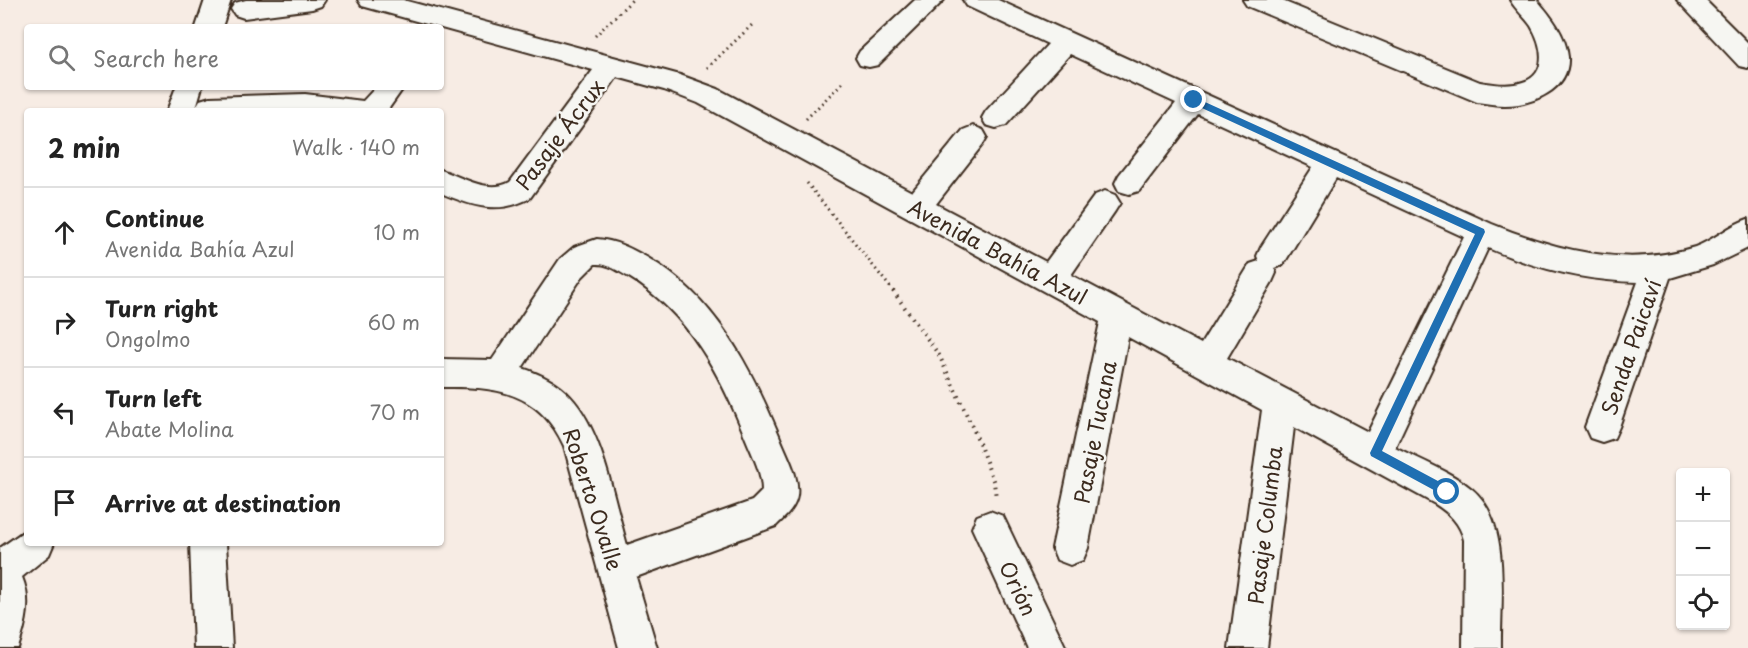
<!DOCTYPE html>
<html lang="en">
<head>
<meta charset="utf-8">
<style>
  :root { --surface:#fff; --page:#f2f2f2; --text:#222; --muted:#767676; --line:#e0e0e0 }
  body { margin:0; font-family:"Playpen Sans",sans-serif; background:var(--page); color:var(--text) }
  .controls { position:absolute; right:18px; bottom:18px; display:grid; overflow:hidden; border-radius:6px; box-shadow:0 2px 4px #0004 }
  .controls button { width:54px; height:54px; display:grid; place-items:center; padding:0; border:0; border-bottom:2px solid var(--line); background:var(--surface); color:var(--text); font:30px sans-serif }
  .stop { position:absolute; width:18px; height:18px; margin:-14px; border:4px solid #1f6fb2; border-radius:50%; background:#fff }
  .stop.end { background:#1f6fb2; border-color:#fff; box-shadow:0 2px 6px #0008 }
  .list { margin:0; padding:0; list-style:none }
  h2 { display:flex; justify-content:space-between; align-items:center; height:78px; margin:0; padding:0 24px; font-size:26px }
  h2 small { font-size:20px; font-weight:400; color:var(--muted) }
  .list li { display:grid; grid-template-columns:39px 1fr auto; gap:18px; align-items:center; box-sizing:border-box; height:90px; padding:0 24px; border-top:2px solid var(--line) }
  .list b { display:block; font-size:22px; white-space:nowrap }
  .list p { margin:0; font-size:20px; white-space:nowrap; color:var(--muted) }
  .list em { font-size:20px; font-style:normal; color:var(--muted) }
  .icon { flex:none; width:33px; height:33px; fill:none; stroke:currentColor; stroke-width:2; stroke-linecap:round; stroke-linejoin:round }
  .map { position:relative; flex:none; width:1748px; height:648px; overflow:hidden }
  .search { position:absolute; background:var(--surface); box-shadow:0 2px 4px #0004; left:24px; top:24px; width:420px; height:66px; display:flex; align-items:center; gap:15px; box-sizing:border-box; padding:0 21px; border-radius:6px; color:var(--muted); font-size:22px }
  .panel { position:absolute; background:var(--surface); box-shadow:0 2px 4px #0004; left:24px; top:108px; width:420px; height:438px; border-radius:6px }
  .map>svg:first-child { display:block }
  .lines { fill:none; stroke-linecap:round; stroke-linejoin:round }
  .minor-casing { stroke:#3b2a1e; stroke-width:4 }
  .path-far1 { stroke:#3b2a1e; stroke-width:3; stroke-dasharray:1.5 4; stroke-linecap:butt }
  .path { stroke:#3b2a1e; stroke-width:4; stroke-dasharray:1.5 5; stroke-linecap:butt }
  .minor { fill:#f6f6f2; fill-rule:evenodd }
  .route { fill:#1f6fb2 }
  .labels { text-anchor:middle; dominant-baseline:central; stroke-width:5; stroke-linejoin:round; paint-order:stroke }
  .street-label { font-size:21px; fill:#3b2a1e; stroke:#f6f6f2 }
</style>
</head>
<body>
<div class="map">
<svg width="1748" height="648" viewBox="0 0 1748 648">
  <rect width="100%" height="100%" fill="#f7ece4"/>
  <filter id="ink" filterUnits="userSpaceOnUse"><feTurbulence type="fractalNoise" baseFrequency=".0167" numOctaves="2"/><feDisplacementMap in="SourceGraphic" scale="12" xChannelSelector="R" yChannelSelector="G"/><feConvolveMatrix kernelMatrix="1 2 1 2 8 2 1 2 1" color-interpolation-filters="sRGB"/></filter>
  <g filter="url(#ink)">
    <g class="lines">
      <defs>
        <path id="minor" d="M205,0h26l-9,27h-26z
          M246,0h79l-4,6 -9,3 -68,9 -9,-3 -4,-6 4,-6z
          M358,0h45l277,75 38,14 194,103 51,-62 10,-4 10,4 4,7 -4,7 -47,60 110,58 49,-67 10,-4 10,4 5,8 -5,8 -44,64 130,69 49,-80 9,-3 -2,-5 4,-9 52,-80 -115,-53 -59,77 -10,3 -10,-3 -4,-8 4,-8 57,-72 -106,-49 -64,71 -10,3 -10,-3 -4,-7 4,-7 62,-67 -81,-38 -4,-6h35l494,224c64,26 134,45 203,23 19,-7 34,-22 53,-28v29l-35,17 -43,13 -51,149 -5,11 -12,4 -12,-4 -5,-11 53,-145c-52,-1 -102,-13 -150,-34l-93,199c25,13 55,24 77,42 40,33 28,112 29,159h-38l1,-108c-4,-17 -15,-27 -29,-36l-141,-77 -27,221h-38l33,-238 -134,-73 -40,211 -5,12 -13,5 -13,-5 -5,-12 48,-226 -402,-219 -34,-13 -47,-13 -87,121c-31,17 -58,8 -89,-5v-23c21,7 47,24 69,12l83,-112 -231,-64zM1336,178l128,59 -96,195 -141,-74 45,-76 4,-9 -2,-5 9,-3z
          M915,0h29l-66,65 -9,2 -9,-2 -4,-7 4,-7z
          M1243,0h37l200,82c14,2 29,5 43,0 26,-8 19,-38 8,-56 -6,-9 -15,-16 -21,-26h27c14,16 29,35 31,57 2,33 -36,48 -63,48 -9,0 -19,-2 -28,-3l-230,-96z
          M1677,0h28l43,43v25l-9,-2z
          M176,87h26l-7,24h-28z
          M376,87h28l-17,24h-188l-3,-4 4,-7 10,-3 95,-3 58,7z
          M597,239c18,1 35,10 51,19 67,39 102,108 131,177 7,19 21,41 18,61 -2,13 -12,21 -21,30l-140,51 21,71h-38l-55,-202c-25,-55 -69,-60 -123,-59v-28l51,1 68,-101 14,-12zM595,264c13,-1 23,7 34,13 60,36 92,99 117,162 7,17 16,34 16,52l-10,10 -125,44c-13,-45 -24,-114 -57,-149 -13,-14 -30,-22 -48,-28l60,-91z
          M990,511l13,5 63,132h-39l-55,-120 5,-12z
          M27,529v14h27l-5,12 -27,22c10,24 4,47 -4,71h-18v-100z
          M190,543h36l6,105h-38z"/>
      </defs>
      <use href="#minor" class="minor-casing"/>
      <path class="path-far1" d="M595,36l37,-36
        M707,68l45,-43
        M806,119l36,-36
        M807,183l87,109"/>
      <path class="path" d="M893,291l46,64 37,80 18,48 2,14"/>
      <use href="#minor" class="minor"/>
    </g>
  </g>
  <path class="route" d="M1194,97l290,132 1,3 -103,219 69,37v7h-8l-72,-39 -1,-3 105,-219 -284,-131 -1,-3z"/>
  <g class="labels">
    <g class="street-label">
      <text transform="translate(559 134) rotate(-53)">Pasaje Ácrux</text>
      <text transform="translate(998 251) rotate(28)">Avenida Bahía Azul</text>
      <text transform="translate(1630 347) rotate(-71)">Senda Paicaví</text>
      <text transform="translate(1094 432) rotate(-79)">Pasaje Tucana</text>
      <text transform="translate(594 499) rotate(72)">Roberto Ovalle</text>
      <text transform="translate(1264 525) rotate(-83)">Pasaje Columba</text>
      <text transform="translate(1019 588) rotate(64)">Orión</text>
    </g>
  </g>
</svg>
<div class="controls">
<button>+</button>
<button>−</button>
<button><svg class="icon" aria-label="locate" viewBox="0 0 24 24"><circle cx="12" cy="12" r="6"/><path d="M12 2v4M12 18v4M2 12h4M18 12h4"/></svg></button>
</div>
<div class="stop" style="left:1447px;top:492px"></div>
<div class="stop end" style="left:1194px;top:100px"></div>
<div class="search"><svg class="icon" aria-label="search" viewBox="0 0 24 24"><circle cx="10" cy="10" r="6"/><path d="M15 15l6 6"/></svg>Search here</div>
<section class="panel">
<h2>2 min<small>Walk · 140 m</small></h2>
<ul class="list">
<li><svg class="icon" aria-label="ahead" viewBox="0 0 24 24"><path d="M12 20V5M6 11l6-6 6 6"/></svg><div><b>Continue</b><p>Avenida Bahía Azul</p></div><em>10 m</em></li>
<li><svg class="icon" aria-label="right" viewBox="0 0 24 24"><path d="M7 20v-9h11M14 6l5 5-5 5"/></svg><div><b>Turn right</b><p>Ongolmo</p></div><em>60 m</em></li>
<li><svg class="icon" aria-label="left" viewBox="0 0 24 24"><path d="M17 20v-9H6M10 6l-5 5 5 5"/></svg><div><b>Turn left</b><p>Abate Molina</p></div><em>70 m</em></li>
<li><svg class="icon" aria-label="arrive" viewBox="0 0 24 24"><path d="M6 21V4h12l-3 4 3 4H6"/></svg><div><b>Arrive at destination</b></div></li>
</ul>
</section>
</div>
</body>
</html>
